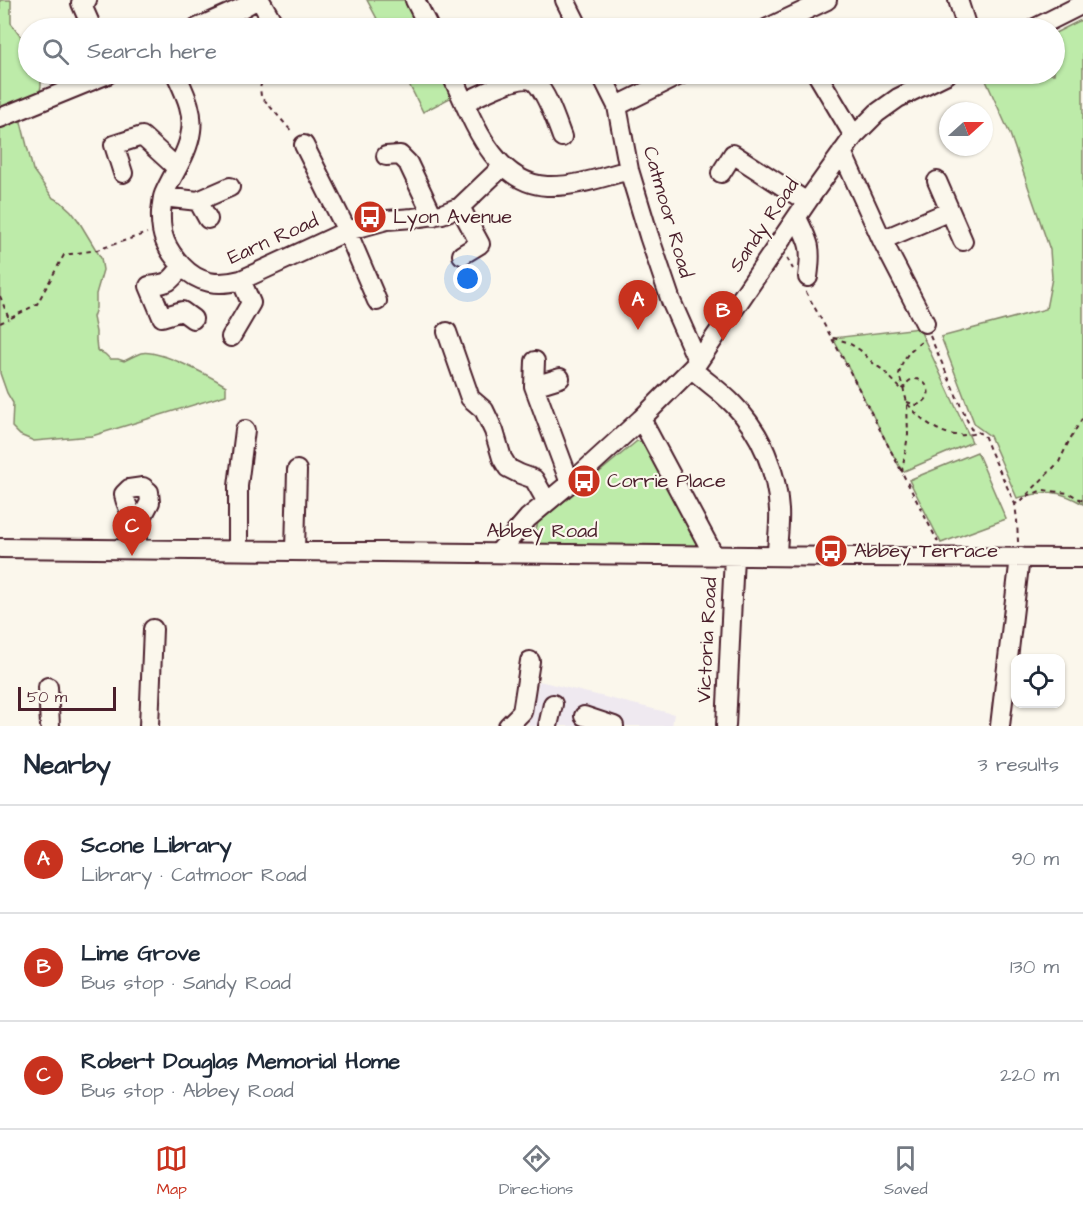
<!DOCTYPE html>
<html lang="en">
<head>
<meta charset="utf-8">
<style>
  :root { --surface:#fff; --page:#f6f6f7; --text:#1f2937; --muted:#747a83; --line:#e0e1e3; --accent:#c8321e }
  body { margin:0; font-family:"Architects Daughter",sans-serif; background:var(--page); color:var(--text) }
  .controls { position:absolute; right:18px; bottom:18px; display:grid; overflow:hidden; border-radius:12px; box-shadow:0 2px 4px #0004 }
  .controls button { width:54px; height:54px; display:grid; place-items:center; padding:0; border:0; border-bottom:2px solid var(--line); background:var(--surface); color:var(--text); font:30px sans-serif }
  .compass { position:absolute; left:939px; top:102px; width:54px; height:54px; border-radius:50%; background:var(--surface); box-shadow:0 2px 4px #0004; rotate:69deg }
  .scale { position:absolute; left:18px; bottom:15px; width:98px; box-sizing:border-box; padding-left:6px; border:3px solid #4a1f2b; border-top:0; font-size:16px; line-height:21px; white-space:nowrap; color:#4a1f2b; -webkit-text-stroke:4px #fbf7ec; paint-order:stroke }
  .you { position:absolute; left:468px; top:279px; width:21px; height:21px; margin:-15px; border:4px solid #fff; border-radius:50%; background:#1a73e8; box-shadow:0 0 0 9px #1a73e833 }
  .badge { display:grid; place-items:center; width:39px; height:39px; border-radius:50%; background:var(--accent); color:#fff; font-size:20px; font-weight:700 }
  .pin { position:absolute; translate:-50% -50px; filter:drop-shadow(0 2px 3px #0008) }
  .pin::after { content:''; position:absolute; top:32px; width:21px; height:18px; background:inherit; clip-path:polygon(0 0,100% 0,50% 100%) }
  .list { margin:0; padding:0; list-style:none }
  h2 { display:flex; justify-content:space-between; align-items:center; height:78px; margin:0; padding:0 24px; font-size:26px }
  h2 small { font-size:20px; font-weight:400; color:var(--muted) }
  .list li { display:grid; grid-template-columns:39px 1fr auto; gap:18px; align-items:center; box-sizing:border-box; height:108px; padding:0 24px; border-top:2px solid var(--line) }
  .list b { display:block; font-size:22px; white-space:nowrap }
  .list p { margin:0; font-size:20px; white-space:nowrap; color:var(--muted) }
  .list em { font-size:20px; font-style:normal; color:var(--muted) }
  .icon { flex:none; width:33px; height:33px; fill:none; stroke:currentColor; stroke-width:2; stroke-linecap:round; stroke-linejoin:round }
  .map { position:relative; flex:none; width:1083px; height:726px; overflow:hidden }
  .search { position:absolute; background:var(--surface); box-shadow:0 2px 4px #0004; left:18px; right:18px; top:18px; height:66px; display:flex; align-items:center; gap:15px; box-sizing:border-box; padding:0 21px; border-radius:33px; color:var(--muted); font-size:22px }
  .sheet { height:402px; background:var(--surface) }
  nav { display:flex; justify-content:space-around; align-items:center; box-sizing:border-box; height:84px; border-top:2px solid var(--line); background:var(--surface); font-size:16px; color:var(--muted) }
  nav a { display:grid; justify-items:center; gap:3px }
  nav .on { color:var(--accent) }
  .map>svg:first-child { display:block }
  .built { fill:#efe9f0 }
  .green { fill:#bdeba9; stroke:#84856a; stroke-width:1.5 }
  .lines { fill:none; stroke-linecap:round; stroke-linejoin:round }
  .minor-casing { stroke:#4a1f2b; stroke-width:22 }
  .path { stroke:#4a1f2b; stroke-width:2; stroke-dasharray:4.5 4.5; stroke-linecap:butt }
  .minor { stroke:#fbf7ec; stroke-width:18 }
  .labels { text-anchor:middle; dominant-baseline:central; stroke-width:4.5; stroke-linejoin:round; paint-order:stroke }
  .street-label { font-size:20px; fill:#4a1f2b; stroke:#fbf7ec }
  .poi-label { font-size:20px; fill:#4a1f2b; stroke:#fbf7ec; text-anchor:start }
</style>
</head>
<body>
<div class="map">
<svg width="1083" height="726" viewBox="0 0 1083 726">
  <rect width="100%" height="100%" fill="#fbf7ec"/>
  <filter id="ink" filterUnits="userSpaceOnUse"><feTurbulence type="fractalNoise" baseFrequency=".0167" numOctaves="2"/><feDisplacementMap in="SourceGraphic" scale="12" xChannelSelector="R" yChannelSelector="G"/><feConvolveMatrix kernelMatrix="1 2 1 2 8 2 1 2 1" color-interpolation-filters="sRGB"/></filter>
  <g filter="url(#ink)">
    <path class="built" d="M539,681l135,33 -2,12h-144z"/>
    <path class="green" d="M0,0h11v23l9,12 6,14 2,2v23h13v12l-2,10 -14,17 -4,9 12,48 20,28 8,4 10,9 7,9 23,38 2,12 -7,24v14l-3,9 3,15v8l1,10 8,4 5,5h8l6,2c5,-2 11,-6 17,-8 18,-4 69,23 85,33v9l-134,41 -58,5 -14,-6 -8,-8 1,-24 -6,-10 -7,-20z
      M367,0h37l14,28h-36z
      M1083,19v485c-28,-16 -36,-13 -66,-6l-27,-62 -15,-11 -34,-88 105,-28 6,-31 -2,-28 -40,-116 -27,-60h71l1,-41z
      M404,74h36l12,23 -29,15z
      M919,328l53,114 -70,30 -69,-134z
      M637,441l6,1 58,110 -159,-5c-6,-9 -8,-15 -4,-24z
      M977,452l29,67 -65,24 -32,-63z"/>
    <g class="lines">
      <defs>
        <path id="minor" d="M87,0l-6,3 11,25
          M260,0l16,28
          M415,0l14,28
          M565,0l14,28
          M958,0l9,28
          M197,28l45,-20 14,-8
          M768,28l59,-28
          M1035,28l48,-24
          M176,74c8,18 18,36 15,57 -3,23 -18,42 -27,63 -2,5 -2,12 -3,18 -1,23 5,37 21,54 17,18 36,20 59,14l106,-49 40,-11 26,-2 29,-4 18,-7 43,-41
          M451,74c20,41 41,109 96,112 28,1 56,-9 82,-16
          M601,74l16,32 12,64 20,66 22,65 27,61
          M817,74l37,62
          M465,102c14,-6 57,-30 70,-20 12,11 21,39 27,55
          M617,106l65,-32
          M0,118l108,-44
          M304,145l43,86 30,70
          M842,152l40,88 43,83
          M386,156l14,-1 8,8 25,53
          M123,173l-9,-28 28,-9 35,32
          M721,173l12,-19 74,48
          M937,181l26,60
          M163,197l35,4 32,-14
          M198,201l10,18
          M460,207l20,37 -18,11
          M797,218c13,26 15,30 11,59
          M882,240l68,-29
          M182,266c-12,16 -12,17 -33,20l13,31 20,-6 11,8
          M447,332l23,66 14,12 10,21 8,27 6,10 12,6 14,5 13,23
          M231,337l20,-34 -10,-23
          M535,361l-1,25 36,97
          M692,369c13,12 29,22 42,36 27,27 43,67 45,105 1,15 -2,31 -2,46
          M534,386l26,-8
          M641,419l69,129 2,7
          M0,548l850,9 233,1
          M137,549c0,-11 0,-20 -4,-31 -3,-9 -8,-14 -9,-24l5,-5 14,-2 6,5 1,10 -9,17 -4,14
          M238,550v-64l7,-56
          M295,551l2,-81
          M498,553l30,-35 54,-45 59,-54 57,-57 113,-166 43,-60 23,-23 21,-15 49,-24
          M48,687l2,39
          M584,716l30,10
          M149,726l4,-97
          M508,726l14,-14 8,-51
          M548,726l5,-22
          M726,726l8,-170
          M1000,726l20,-169"/>
      </defs>
      <use href="#minor" class="minor-casing"/>
      <path class="path" d="M264,74l-4,14 1,8 32,37
        M787,258l6,11
        M806,292l40,72 92,178
        M0,296l9,23 28,-15 27,-49 33,-5 50,-17
        M0,323l9,-4
        M930,336l41,93 13,6 6,15 25,54
        M833,338l14,4 13,8 14,14 9,6 20,21c9,-30 43,4 14,14l-10,-3
        M908,404c11,14 29,29 47,31 8,1 16,-1 24,-2
        M902,472l6,-37 -1,-33 -8,-28 4,-13 7,-10 15,-12
        M1027,496l16,-6 26,3 14,8
        M1018,542l-1,-22 -2,-16 5,-2 39,-40 10,-21 14,-24"/>
      <use href="#minor" class="minor"/>
    </g>
  </g>
  <defs>
    <symbol id="bus-disc" viewBox="-11 -11 22 22"><circle r="9.5" fill="#c8321e" stroke="#fbf7ec"/><path d="M-5-6H5V4H4V6H2V4H-2V6H-4V4H-5ZM-3.5-4V0h7V-4ZM-3.5 1.2v1.5H-2V1.2ZM2 1.2v1.5H3.5V1.2Z" fill="#fff"/></symbol>
  </defs>
  <g fill-rule="evenodd">
    <use href="#bus-disc" x="351" y="198" width="38" height="38"/>
    <use href="#bus-disc" x="565" y="462" width="38" height="38"/>
    <use href="#bus-disc" x="812" y="532" width="38" height="38"/>
  </g>
  <g class="labels">
    <g class="street-label">
      <text transform="translate(668 212) rotate(74)">Catmoor Road</text>
      <text transform="translate(764 225) rotate(-56)">Sandy Road</text>
      <text transform="translate(273 239) rotate(-24)">Earn Road</text>
      <text x="542" y="531">Abbey Road</text>
      <text transform="translate(707 640) rotate(-87)">Victoria Road</text>
    </g>
    <g class="poi-label">
      <text x="393" y="217">Lyon Avenue</text>
      <text x="607" y="481">Corrie Place</text>
      <text x="854" y="551">Abbey Terrace</text>
    </g>
  </g>
</svg>
<div class="controls">
<button><svg class="icon" aria-label="locate" viewBox="0 0 24 24"><circle cx="12" cy="12" r="6"/><path d="M12 2v4M12 18v4M2 12h4M18 12h4"/></svg></button>
</div>
<svg class="compass" viewBox="-18 -18 36 36"><path d="M0-13l5 13h-10z" fill="#e53935"/><path d="M0 13l5-13h-10z" fill="#747a83"/></svg>
<div class="scale">50 m</div>
<div class="you"></div>
<div class="pin badge" style="left:638px;top:330px">A</div>
<div class="pin badge" style="left:723px;top:341px">B</div>
<div class="pin badge" style="left:132px;top:556px">C</div>
<div class="search"><svg class="icon" aria-label="search" viewBox="0 0 24 24"><circle cx="10" cy="10" r="6"/><path d="M15 15l6 6"/></svg>Search here</div>
</div>
<section class="sheet">
<h2>Nearby<small>3 results</small></h2>
<ul class="list">
<li><span class="badge">A</span><div><b>Scone Library</b><p>Library · Catmoor Road</p></div><em>90 m</em></li>
<li><span class="badge">B</span><div><b>Lime Grove</b><p>Bus stop · Sandy Road</p></div><em>130 m</em></li>
<li><span class="badge">C</span><div><b>Robert Douglas Memorial Home</b><p>Bus stop · Abbey Road</p></div><em>220 m</em></li>
</ul>
</section>
<nav>
<a class="on"><svg class="icon" aria-label="map" viewBox="0 0 24 24"><path d="M3 6l6-2 6 2 6-2v14l-6 2-6-2-6 2zM9 4v14M15 6v14"/></svg>Map</a>
<a><svg class="icon" aria-label="directions" viewBox="0 0 24 24"><path d="M12 3l9 9-9 9-9-9zM9 14v-3h6M13 9l2 2-2 2"/></svg>Directions</a>
<a><svg class="icon" aria-label="saved" viewBox="0 0 24 24"><path d="M7 4h10v16l-5-4-5 4z"/></svg>Saved</a>
</nav>
</body>
</html>
